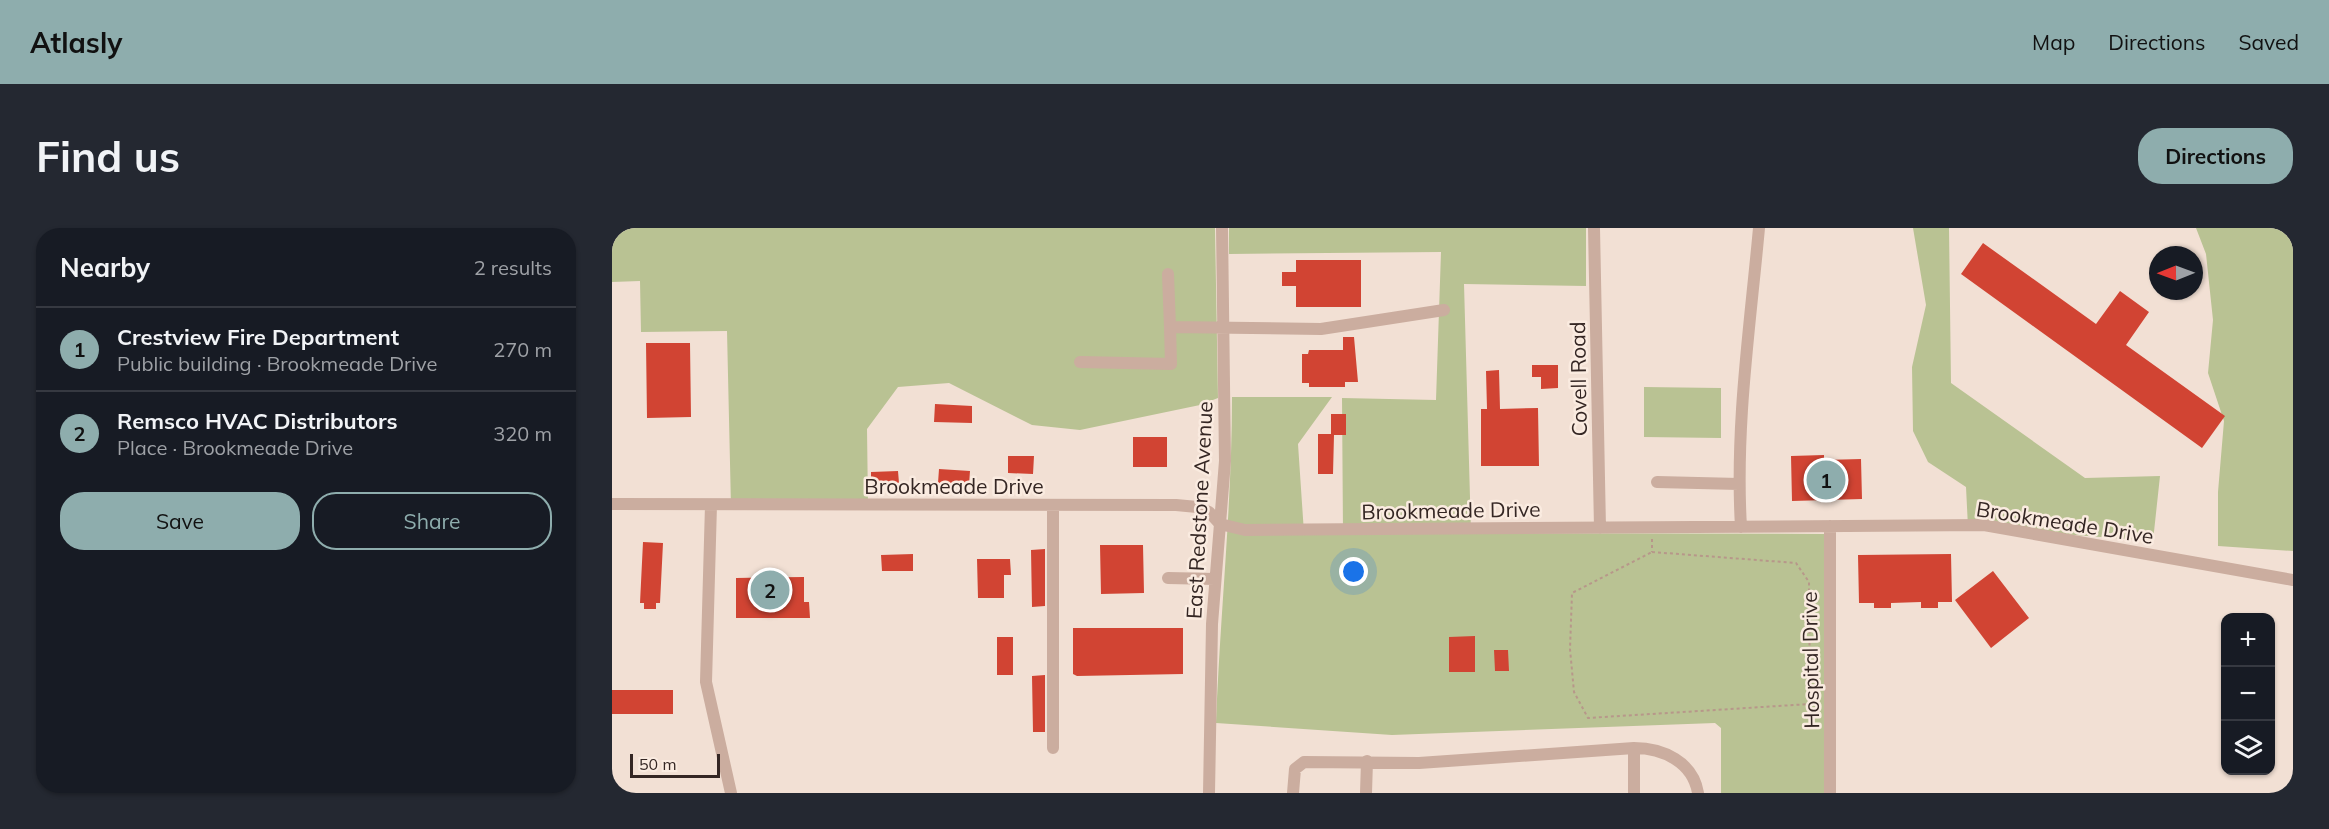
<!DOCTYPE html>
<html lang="en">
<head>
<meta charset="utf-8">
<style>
  :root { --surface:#171b24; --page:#242831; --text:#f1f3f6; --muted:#9ea1a6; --line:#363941; --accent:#8eadad }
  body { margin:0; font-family:Mulish,sans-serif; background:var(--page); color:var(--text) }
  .controls { position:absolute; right:18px; bottom:18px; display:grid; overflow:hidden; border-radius:12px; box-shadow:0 2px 4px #0004 }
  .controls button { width:54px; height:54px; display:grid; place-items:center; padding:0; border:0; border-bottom:2px solid var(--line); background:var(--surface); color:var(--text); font:30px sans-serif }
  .compass { position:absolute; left:1537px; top:18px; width:54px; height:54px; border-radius:50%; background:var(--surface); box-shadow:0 2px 4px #0004; rotate:269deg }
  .scale { position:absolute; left:18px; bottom:15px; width:90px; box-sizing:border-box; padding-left:6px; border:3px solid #342623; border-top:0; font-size:16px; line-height:21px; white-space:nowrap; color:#342623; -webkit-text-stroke:4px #faebe0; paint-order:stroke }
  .you { position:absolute; left:742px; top:344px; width:21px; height:21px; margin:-15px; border:4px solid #fff; border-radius:50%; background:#1a73e8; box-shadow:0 0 0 9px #1a73e833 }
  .badge { display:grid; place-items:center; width:39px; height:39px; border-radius:50%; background:var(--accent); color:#111; font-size:20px; font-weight:700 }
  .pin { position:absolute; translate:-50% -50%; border:3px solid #fff; box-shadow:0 2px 6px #0006 }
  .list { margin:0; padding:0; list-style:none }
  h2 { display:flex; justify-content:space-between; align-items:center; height:78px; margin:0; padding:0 24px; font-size:26px }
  h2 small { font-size:20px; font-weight:400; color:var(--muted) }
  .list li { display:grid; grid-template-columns:39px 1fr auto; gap:18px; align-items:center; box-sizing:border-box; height:84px; padding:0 24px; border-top:2px solid var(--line) }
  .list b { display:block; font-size:22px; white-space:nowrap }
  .list p { margin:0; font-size:20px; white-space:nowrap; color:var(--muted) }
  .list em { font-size:20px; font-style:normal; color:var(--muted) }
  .actions { display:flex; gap:12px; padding:18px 24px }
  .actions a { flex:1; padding:14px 0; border:2px solid var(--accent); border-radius:24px; text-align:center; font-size:21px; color:var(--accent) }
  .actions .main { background:var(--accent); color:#111 }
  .icon { flex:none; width:33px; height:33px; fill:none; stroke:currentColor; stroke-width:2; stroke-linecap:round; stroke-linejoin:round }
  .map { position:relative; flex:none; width:1681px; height:565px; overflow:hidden; border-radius:24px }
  header { display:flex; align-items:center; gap:36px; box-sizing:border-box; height:84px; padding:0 30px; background:var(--accent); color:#111 }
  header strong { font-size:28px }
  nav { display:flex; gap:33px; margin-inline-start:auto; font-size:21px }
  .intro { display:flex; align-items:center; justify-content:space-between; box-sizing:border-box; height:144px; padding:0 36px }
  h1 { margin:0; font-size:42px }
  .button { padding:15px 27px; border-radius:24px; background:var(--accent); color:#111; font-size:21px; font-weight:700 }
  main { display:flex; gap:36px; padding:0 36px }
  aside { flex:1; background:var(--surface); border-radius:24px; box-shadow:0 2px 4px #0004 }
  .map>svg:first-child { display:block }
  .green { fill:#b9c293 }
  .building { fill:#d14433 }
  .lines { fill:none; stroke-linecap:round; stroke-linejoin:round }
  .path { stroke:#b7978a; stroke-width:2; stroke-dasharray:3 3; stroke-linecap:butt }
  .minor { stroke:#cbad9f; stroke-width:12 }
  .labels { text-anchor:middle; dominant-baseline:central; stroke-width:5; stroke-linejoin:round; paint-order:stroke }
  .street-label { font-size:21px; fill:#342623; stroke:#faebe0 }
</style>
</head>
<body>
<header>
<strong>Atlasly</strong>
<nav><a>Map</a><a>Directions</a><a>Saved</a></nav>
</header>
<div class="intro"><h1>Find us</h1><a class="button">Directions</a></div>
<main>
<aside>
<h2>Nearby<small>2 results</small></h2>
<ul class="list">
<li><span class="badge">1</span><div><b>Crestview Fire Department</b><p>Public building · Brookmeade Drive</p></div><em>270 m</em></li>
<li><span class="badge">2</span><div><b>Remsco HVAC Distributors</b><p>Place · Brookmeade Drive</p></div><em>320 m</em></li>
</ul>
<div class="actions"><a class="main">Save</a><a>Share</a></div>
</aside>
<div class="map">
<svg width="1681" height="565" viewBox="0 0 1681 565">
  <rect width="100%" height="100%" fill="#f2e0d4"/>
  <path class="green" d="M0,0h603l3,170 -18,7 -120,25 -48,-5 -83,-42 -51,4 -31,42 1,76 -137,2 -4,-176 -86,1 -1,-51 -28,1z
    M617,0h357v58l-122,-2 7,249 354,1 3,259h-107v-65l-6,-5 -323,12 -176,-12c4,-109 16,-217 16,-326h100l-34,47 6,89h39l-1,-135 94,2 5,-148 -212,2z
    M1301,0h36l2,155 134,95 75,-2 -7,65 -185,-14 -2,-40 -38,-25 -15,-31 -1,-64 14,-62z
    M1584,0h97v323l-75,-5v-54l6,-71 -16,-48 5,-53 -7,-66z
    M1032,159l77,1v50l-77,-1z"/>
  <path class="building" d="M1371,15l113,81 24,-33 29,21 -23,33 99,71 -23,32 -241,-174z
    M684,32h65v47h-65v-21h-14v-14h14z
    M731,109h11l4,45h-13v5h-36v-4h-7v-29h6l1,-4h34z
    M34,115h44l1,74 -44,1z
    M920,137h26v23l-17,1v-12h-9z
    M887,142l1,39 38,-1 1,58h-58v-57h6l-1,-38z
    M323,176l37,2v17l-38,-1z
    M719,186h15v21h-12l-1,39h-15v-40h13z
    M521,209h34v30h-34z
    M1212,227v5l37,-1 1,40 -70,2 -1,-45z
    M396,228h26l-1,18 -25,-1z
    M327,241l31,2 -1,14 -31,-2z
    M286,243l1,12h-28v-11z
    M31,314l20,1 -3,60h-4v6h-12v-6h-4z
    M488,317h43l1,48 -43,1z
    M433,321v57l-13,1 -1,-57z
    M301,326v17h-31l-1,-16z
    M1339,326l1,48h-14v6h-17v-6l-30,1v5h-17v-5h-15l-1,-48z
    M365,331h33l1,16h-7v23h-26z
    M1381,343l36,47 -38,30 -36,-48z
    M192,349v25h5l1,16h-74v-40z
    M461,400h110v46l-106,2 -4,-2z
    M863,408v36h-26v-35z
    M385,409h16v38h-16z
    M882,422h14l1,21h-14z
    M433,447v57h-12l-1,-56z
    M0,462h61v24h-61z"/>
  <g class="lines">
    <path class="path" d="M1040,311v13
      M1040,324l144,11 13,19 1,122 -222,14 -14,-26 -4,-43 2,-56z"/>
    <path class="minor" d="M982,0l6,300
      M556,46l2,53 151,2 123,-19
      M468,134l91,2 -1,-37
      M1045,254l82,2
      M0,276l564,1 21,2 12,5 11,12 25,6 739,-5 309,55
      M99,277l-5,177 25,111
      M441,277v243
      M1218,298v267
      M1129,299c-6,-100 9,-200 18,-299
      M556,350l47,1
      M597,565l3,-169 13,-163 -3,-233
      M681,565l2,-24 9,-7 115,1 215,-15c29,0 59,14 64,45
      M754,565l1,-32
      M1022,565v-45"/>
  </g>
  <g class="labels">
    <g class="street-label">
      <text transform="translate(966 151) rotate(-91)">Covell Road</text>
      <text x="342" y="258">Brookmeade Drive</text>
      <text transform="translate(587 282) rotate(-87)">East Redstone Avenue</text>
      <text transform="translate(839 282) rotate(-1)">Brookmeade Drive</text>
      <text transform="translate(1453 294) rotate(9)">Brookmeade Drive</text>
      <text transform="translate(1198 432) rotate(-91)">Hospital Drive</text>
    </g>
  </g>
</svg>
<div class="controls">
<button>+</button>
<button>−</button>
<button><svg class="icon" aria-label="layers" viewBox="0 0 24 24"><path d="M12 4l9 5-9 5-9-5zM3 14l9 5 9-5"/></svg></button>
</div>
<svg class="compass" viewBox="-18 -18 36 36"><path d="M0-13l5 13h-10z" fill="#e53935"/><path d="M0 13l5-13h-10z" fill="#9ea1a6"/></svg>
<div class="scale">50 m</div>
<div class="you"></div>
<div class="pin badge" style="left:1214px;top:252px">1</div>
<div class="pin badge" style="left:158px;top:362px">2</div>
</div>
</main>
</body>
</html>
